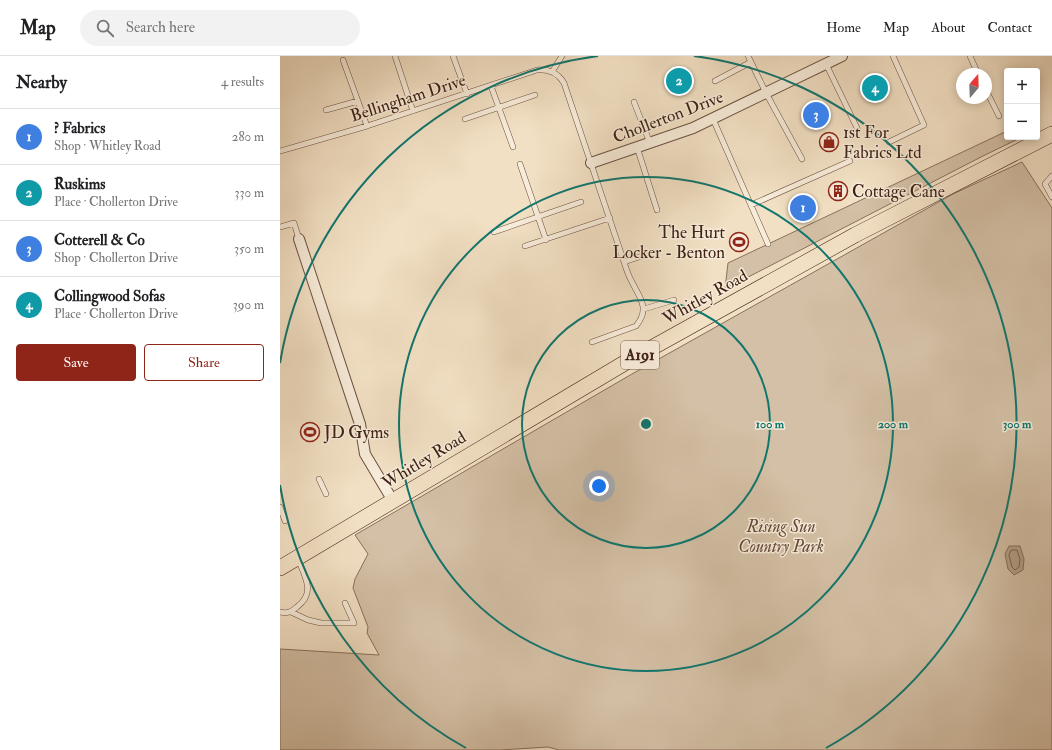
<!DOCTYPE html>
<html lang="en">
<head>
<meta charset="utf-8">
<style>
  :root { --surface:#fff; --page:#f2f2f2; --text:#202124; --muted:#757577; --line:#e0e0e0; --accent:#8f2418 }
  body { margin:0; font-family:"IM FELL Double Pica",serif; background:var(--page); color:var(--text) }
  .controls { position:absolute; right:12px; top:12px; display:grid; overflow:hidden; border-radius:4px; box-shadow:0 2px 10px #0003 }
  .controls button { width:36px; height:36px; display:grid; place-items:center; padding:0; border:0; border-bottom:1px solid var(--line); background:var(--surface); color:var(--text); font:20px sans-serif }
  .compass { position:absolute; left:676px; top:12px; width:36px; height:36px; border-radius:50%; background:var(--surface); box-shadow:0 2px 10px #0003; rotate:19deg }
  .you { position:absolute; left:319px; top:430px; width:14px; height:14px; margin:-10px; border:3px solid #fff; border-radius:50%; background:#1a73e8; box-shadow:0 0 0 6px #1a73e833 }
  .badge { display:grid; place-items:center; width:26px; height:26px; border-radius:50%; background:var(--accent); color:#fff; font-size:13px; font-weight:700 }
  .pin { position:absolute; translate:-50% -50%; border:2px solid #fff; box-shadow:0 1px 4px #0006 }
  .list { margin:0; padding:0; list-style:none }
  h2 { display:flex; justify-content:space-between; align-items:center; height:52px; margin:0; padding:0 16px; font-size:17px }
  h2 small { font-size:13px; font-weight:400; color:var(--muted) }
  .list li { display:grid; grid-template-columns:26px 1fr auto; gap:12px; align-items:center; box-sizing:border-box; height:56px; padding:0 16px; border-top:1px solid var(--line) }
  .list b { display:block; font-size:15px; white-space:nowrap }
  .list p { margin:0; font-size:13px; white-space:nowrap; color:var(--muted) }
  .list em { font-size:13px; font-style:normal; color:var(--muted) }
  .actions { display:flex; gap:8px; padding:12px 16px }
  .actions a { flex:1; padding:9px 0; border:1px solid var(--accent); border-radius:4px; text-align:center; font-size:14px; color:var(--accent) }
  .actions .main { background:var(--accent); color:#fff }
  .icon { flex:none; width:22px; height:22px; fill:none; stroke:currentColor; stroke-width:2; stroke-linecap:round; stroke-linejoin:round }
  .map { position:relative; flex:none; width:772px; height:694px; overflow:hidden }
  header { display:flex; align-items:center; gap:24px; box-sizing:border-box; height:56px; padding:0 20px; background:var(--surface); border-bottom:1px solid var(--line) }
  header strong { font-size:19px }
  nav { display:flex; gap:22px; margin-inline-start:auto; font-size:14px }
  .search { width:280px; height:36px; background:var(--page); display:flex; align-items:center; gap:10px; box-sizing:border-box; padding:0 14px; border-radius:22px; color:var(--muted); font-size:15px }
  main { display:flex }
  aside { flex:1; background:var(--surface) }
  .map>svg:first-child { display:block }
  .green { fill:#d4c0a6; stroke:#8a705e }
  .water { fill:#b59f88; stroke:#866d5a }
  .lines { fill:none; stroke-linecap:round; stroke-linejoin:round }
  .shore { stroke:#7a604e; stroke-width:1 }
  .service-casing { stroke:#6c5141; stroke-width:6 }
  .minor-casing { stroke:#6c5141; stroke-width:12 }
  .primary-casing { stroke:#3f2115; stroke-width:16 }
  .service { stroke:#f7ebd9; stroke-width:5 }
  .minor { stroke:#f7ebd9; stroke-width:10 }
  .primary { stroke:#f2e0c4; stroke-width:15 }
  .ring { fill:none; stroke:#0f766e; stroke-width:2 }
  .labels { text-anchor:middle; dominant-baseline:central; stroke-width:3; stroke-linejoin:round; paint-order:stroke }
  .shield { fill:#f7ebd9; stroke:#765e50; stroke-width:1 }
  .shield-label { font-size:16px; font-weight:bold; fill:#3f2115 }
  .street-label { font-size:17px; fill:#3f2115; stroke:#f7ebd9 }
  .poi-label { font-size:17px; fill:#3f2115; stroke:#f7ebd9; text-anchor:start }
  .park-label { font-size:17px; font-style:italic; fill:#644939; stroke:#f7ebd9 }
  .centre { fill:#0f766e; stroke:#f7ebd9; stroke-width:2 }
  .ring-label { font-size:12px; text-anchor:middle; font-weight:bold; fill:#0f766e; stroke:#f7ebd9; stroke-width:3; stroke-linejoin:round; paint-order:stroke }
</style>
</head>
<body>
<header>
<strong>Map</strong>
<div class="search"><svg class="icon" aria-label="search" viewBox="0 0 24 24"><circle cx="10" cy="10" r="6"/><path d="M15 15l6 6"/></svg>Search here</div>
<nav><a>Home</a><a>Map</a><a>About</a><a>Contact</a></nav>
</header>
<main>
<aside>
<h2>Nearby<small>4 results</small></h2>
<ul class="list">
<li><span class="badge" style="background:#3f7fe0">1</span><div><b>? Fabrics</b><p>Shop · Whitley Road</p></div><em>280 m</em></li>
<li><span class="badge" style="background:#0f9aa8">2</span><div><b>Ruskims</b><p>Place · Chollerton Drive</p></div><em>330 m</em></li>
<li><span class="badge" style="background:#3f7fe0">3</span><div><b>Cotterell &amp; Co</b><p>Shop · Chollerton Drive</p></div><em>350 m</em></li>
<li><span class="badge" style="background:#0f9aa8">4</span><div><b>Collingwood Sofas</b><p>Place · Chollerton Drive</p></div><em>390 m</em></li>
</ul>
<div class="actions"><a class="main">Save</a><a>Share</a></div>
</aside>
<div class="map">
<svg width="772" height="694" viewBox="0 0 772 694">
  <rect width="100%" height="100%" fill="#f2e0c4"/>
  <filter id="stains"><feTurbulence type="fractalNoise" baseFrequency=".005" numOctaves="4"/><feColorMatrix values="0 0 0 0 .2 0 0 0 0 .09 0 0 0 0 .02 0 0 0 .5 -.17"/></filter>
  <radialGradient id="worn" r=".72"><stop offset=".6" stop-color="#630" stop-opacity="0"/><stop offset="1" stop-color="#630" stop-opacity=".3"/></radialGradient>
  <path class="green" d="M727,75v6h15l-41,20 -256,132 3,-26z
    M742,106l30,46v542h-493l-11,-3 -48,3h-220v-101l99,6 -12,-22 1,-6 -15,-39 2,-9 13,-25 -13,-19 277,-161 321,-180z"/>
  <path class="water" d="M729,490h11l4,13 -1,11 -9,5 -6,-6 -3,-15z"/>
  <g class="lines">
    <path class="shore" d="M732,494h5l3,9 -1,8 -4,3 -3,-3 -3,-12z"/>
    <defs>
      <path id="service" d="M115,0l18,55
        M173,0l14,38
        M468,0l18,37 36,66
        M690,0l8,18
        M63,4l24,66
        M546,8l32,66
        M272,16l10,-16
        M435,25l36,-19
        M211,30l22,61
        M706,34l13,26
        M354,46l16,41
        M46,54l32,-9
        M185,63l70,-24
        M433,63l55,125
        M609,86l35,-17 -31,-69
        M357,91l20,63
        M0,95l87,-25 170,-56c11,-1 21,3 27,13l60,179c2,6 4,13 7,18 8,17 20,28 5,46l-44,16
        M240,108l26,76
        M772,120l-7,8 7,13
        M471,149l99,-44
        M0,171l14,-4 5,16
        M214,176l87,-30
        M245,190l85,-28
        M344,206l21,-7
        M364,253l30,-9
        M39,423l7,15
        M0,451l5,14
        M0,556c7,2 11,0 17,-5 19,-14 8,-30 1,-48
        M11,556l17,8 13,3h33l-9,-20"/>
      <path id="minor" d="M311,107l102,-35 149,-72
        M19,183l61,185 5,30 28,47"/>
      <path id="primary" d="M0,512l348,-207 227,-126 197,-101"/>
    </defs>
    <use href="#service" class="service-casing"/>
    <use href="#minor" class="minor-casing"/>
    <use href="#primary" class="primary-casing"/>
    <use href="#service" class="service"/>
    <use href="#minor" class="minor"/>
    <use href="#primary" class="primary"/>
  </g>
  <g class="ring">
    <circle cx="366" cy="368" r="124"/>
    <circle cx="366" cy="368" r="247"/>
    <path d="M186 692A371 371 0 0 1 0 429M0 307A371 371 0 0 1 318 0M414 0A371 371 0 0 1 546 692"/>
  </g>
  <defs>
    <symbol id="shop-ring" viewBox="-11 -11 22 22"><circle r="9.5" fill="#f7ebd9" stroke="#8f2418" stroke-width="1.5"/><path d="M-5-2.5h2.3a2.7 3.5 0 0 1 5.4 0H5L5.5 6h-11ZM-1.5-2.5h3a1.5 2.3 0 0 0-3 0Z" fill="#8f2418"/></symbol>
    <symbol id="building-ring" viewBox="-11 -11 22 22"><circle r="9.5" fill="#f7ebd9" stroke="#8f2418" stroke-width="1.5"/><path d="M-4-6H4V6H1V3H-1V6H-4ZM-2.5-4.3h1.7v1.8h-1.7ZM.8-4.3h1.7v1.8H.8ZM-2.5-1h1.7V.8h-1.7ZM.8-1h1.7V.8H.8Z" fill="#8f2418"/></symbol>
    <symbol id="stadium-ring" viewBox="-11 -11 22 22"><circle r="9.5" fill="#f7ebd9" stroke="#8f2418" stroke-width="1.5"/><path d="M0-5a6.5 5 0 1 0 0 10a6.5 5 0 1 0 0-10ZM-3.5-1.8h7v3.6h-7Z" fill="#8f2418"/></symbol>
  </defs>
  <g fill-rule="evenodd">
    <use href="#shop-ring" x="538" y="75" width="22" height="22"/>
    <use href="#building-ring" x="547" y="124" width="22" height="22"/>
    <use href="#stadium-ring" x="448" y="175" width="22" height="22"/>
    <use href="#stadium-ring" x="19" y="365" width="22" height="22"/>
  </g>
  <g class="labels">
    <rect class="shield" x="341" y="285" width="38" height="28" rx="3"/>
    <g class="shield-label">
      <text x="360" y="299">A191</text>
    </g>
    <g class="street-label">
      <text transform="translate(128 42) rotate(-18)">Bellingham Drive</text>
      <text transform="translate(388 61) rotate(-21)">Chollerton Drive</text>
      <text transform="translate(425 241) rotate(-29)">Whitley Road</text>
      <text transform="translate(144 404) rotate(-31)">Whitley Road</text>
    </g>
    <g class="poi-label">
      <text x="563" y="76">1st For<tspan x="563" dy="20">Fabrics Ltd</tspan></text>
      <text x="572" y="135">Cottage Cane</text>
      <text x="445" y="176" text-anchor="end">The Hurt<tspan x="445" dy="20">Locker - Benton</tspan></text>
      <text x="44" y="376">JD Gyms</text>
    </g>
    <g class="park-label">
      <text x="501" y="470">Rising Sun<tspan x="501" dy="20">Country Park</tspan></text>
    </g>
  </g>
  <circle cx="366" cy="368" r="6" class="centre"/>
  <g class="ring-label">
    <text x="490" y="372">100 m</text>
    <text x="613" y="372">200 m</text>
    <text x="737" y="372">300 m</text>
  </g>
  <rect width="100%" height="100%" filter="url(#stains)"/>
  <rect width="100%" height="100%" fill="url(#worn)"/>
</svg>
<div class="controls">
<button>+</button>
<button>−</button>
</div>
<svg class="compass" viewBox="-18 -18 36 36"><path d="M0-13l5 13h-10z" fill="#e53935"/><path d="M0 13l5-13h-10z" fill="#757577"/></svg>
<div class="you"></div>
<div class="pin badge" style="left:523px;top:152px;background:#3f7fe0">1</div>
<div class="pin badge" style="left:399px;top:25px;background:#0f9aa8">2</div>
<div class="pin badge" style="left:536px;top:59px;background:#3f7fe0">3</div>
<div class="pin badge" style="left:595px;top:32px;background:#0f9aa8">4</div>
</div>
</main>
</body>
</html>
